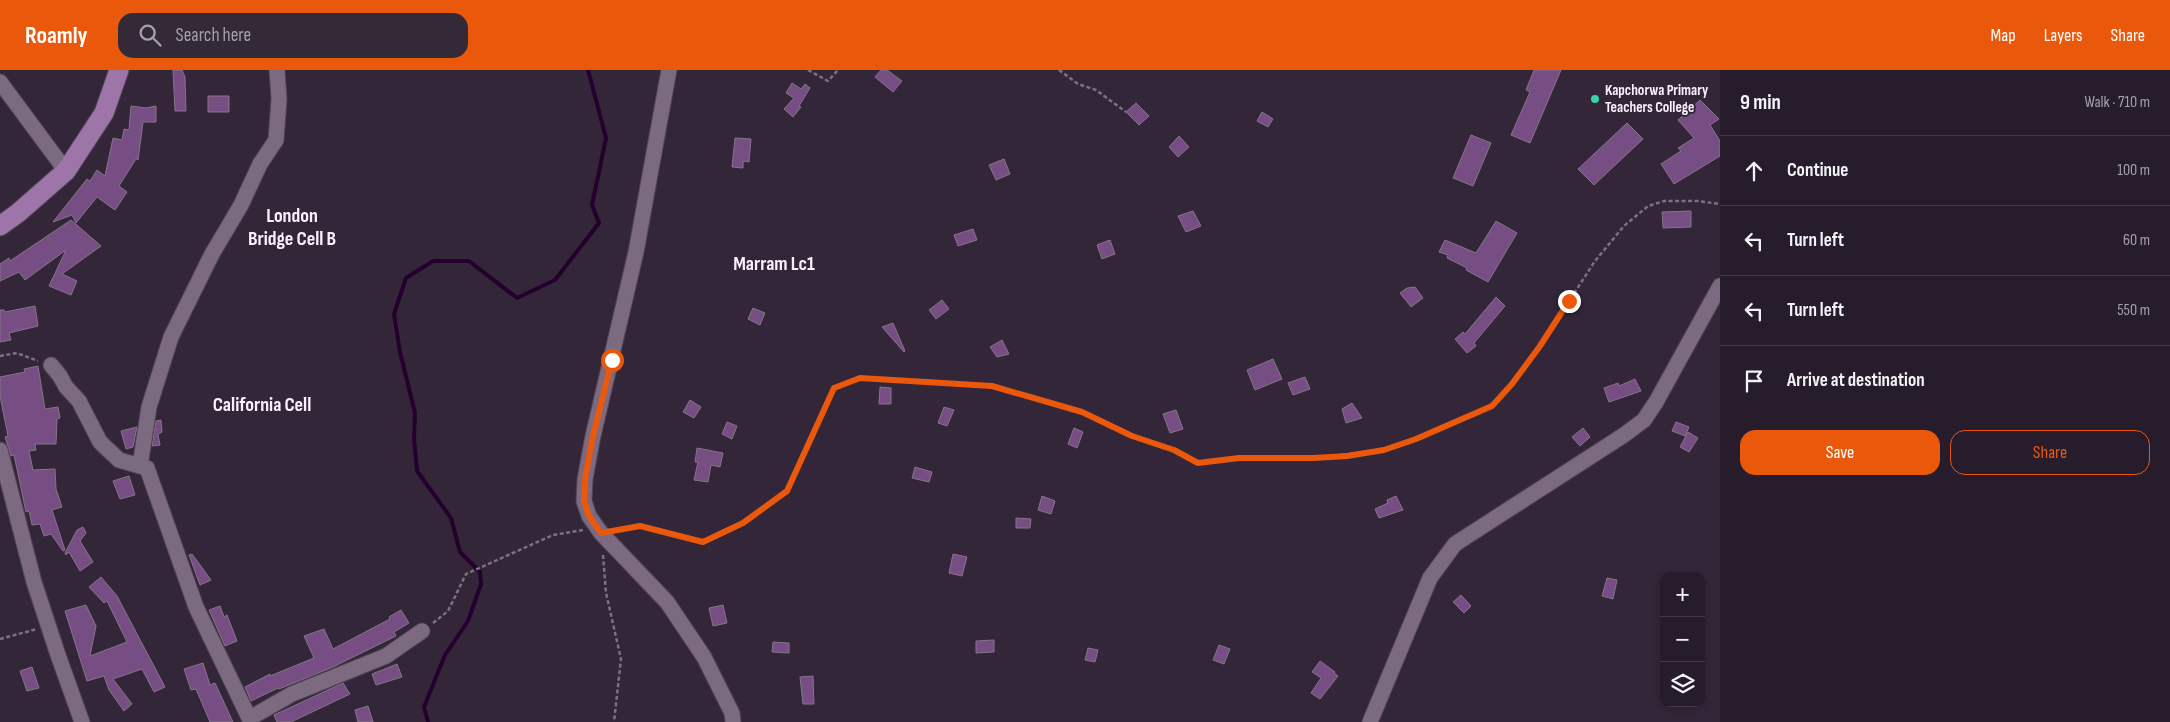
<!DOCTYPE html>
<html lang="en">
<head>
<meta charset="utf-8">
<style>
  :root { --surface:#271c2b; --page:#332937; --text:#f1f3f6; --muted:#a4a1a9; --line:#433a47; --accent:#ea580c }
  body { margin:0; font-family:"Sofia Sans Condensed",sans-serif; background:var(--page); color:var(--text) }
  .controls { position:absolute; right:15px; bottom:15px; display:grid; overflow:hidden; border-radius:10px; box-shadow:0 2px 8px #0003 }
  .controls button { width:45px; height:45px; display:grid; place-items:center; padding:0; border:0; border-bottom:1px solid var(--line); background:var(--surface); color:var(--text); font:25px sans-serif }
  .stop { position:absolute; width:15px; height:15px; margin:-11px; border:4px solid #ea580c; border-radius:50%; background:#fff }
  .stop.end { background:#ea580c; border-color:#fff; box-shadow:0 1px 5px #0008 }
  .list { margin:0; padding:0; list-style:none }
  h2 { display:flex; justify-content:space-between; align-items:center; height:65px; margin:0; padding:0 20px; font-size:21px }
  h2 small { font-size:16px; font-weight:400; color:var(--muted) }
  .list li { display:grid; grid-template-columns:32px 1fr auto; gap:15px; align-items:center; box-sizing:border-box; height:70px; padding:0 20px; border-top:1px solid var(--line) }
  .list b { display:block; font-size:19px; white-space:nowrap }
  .list em { font-size:16px; font-style:normal; color:var(--muted) }
  .actions { display:flex; gap:10px; padding:15px 20px }
  .actions a { flex:1; padding:11px 0; border:1px solid var(--accent); border-radius:15px; text-align:center; font-size:18px; color:var(--accent) }
  .actions .main { background:var(--accent); color:#fff }
  .icon { flex:none; width:28px; height:28px; fill:none; stroke:currentColor; stroke-width:2; stroke-linecap:round; stroke-linejoin:round }
  .map { position:relative; flex:none; width:1720px; height:652px; overflow:hidden }
  header { display:flex; align-items:center; gap:30px; box-sizing:border-box; height:70px; padding:0 25px; background:var(--accent); color:#fff }
  header strong { font-size:24px }
  nav { display:flex; gap:28px; margin-inline-start:auto; font-size:18px }
  .search { width:350px; height:45px; background:var(--page); display:flex; align-items:center; gap:12px; box-sizing:border-box; padding:0 18px; border-radius:15px; color:var(--muted); font-size:19px }
  main { display:flex }
  aside { flex:1; background:var(--surface) }
  .map>svg:first-child { display:block }
  .lines { fill:none; stroke-linecap:round; stroke-linejoin:round }
  .stream { stroke:#24002e; stroke-width:4 }
  .building { fill:#774e83; stroke:#85748a }
  .minor-casing { stroke:#524455; stroke-width:17 }
  .major-casing { stroke:#524455; stroke-width:21 }
  .path { stroke:#7d7080; stroke-width:2.5; stroke-dasharray:4 2.5; stroke-linecap:butt }
  .minor { stroke:#7b6a80; stroke-width:15 }
  .major { stroke:#9e75a9; stroke-width:19 }
  .route { stroke:#ea580c; stroke-width:6 }
  .poi-dot { fill:#37d4a6; stroke:#342639; stroke-width:2 }
  .labels { text-anchor:middle; dominant-baseline:central; stroke-width:4; stroke-linejoin:round; paint-order:stroke }
  .poi-label { font-size:15px; font-weight:bold; fill:#fbf1fd; stroke:#342639; text-anchor:start }
  .district-label { font-size:20px; font-weight:bold; fill:#fbf1fd; stroke:#342639 }
</style>
</head>
<body>
<header>
<strong>Roamly</strong>
<div class="search"><svg class="icon" aria-label="search" viewBox="0 0 24 24"><circle cx="10" cy="10" r="6"/><path d="M15 15l6 6"/></svg>Search here</div>
<nav><a>Map</a><a>Layers</a><a>Share</a></nav>
</header>
<main>
<div class="map">
<svg width="1720" height="652" viewBox="0 0 1720 652">
  <rect width="100%" height="100%" fill="#342639"/>
  <g class="lines">
    <path class="stream" d="M428,652l-4,-15 21,-52 23,-34 13,-37 -1,-12 -20,-20 -9,-34 -34,-47 -3,-32 1,-26 -15,-61 -6,-38 12,-36 27,-17h36l48,37 38,-18 44,-57 -7,-18 14,-67 -18,-68"/>
  </g>
  <path class="building" d="M173,0h9l3,7 1,34h-11z
    M881,0h6l15,11 -9,11 -18,-15z
    M1534,0h27l-31,73 -19,-8 19,-43 -4,-2z
    M792,13l9,6 4,-5 5,4 -11,18 2,1 -8,10 -9,-8 10,-11 -8,-5z
    M208,26h21v16h-21z
    M1700,30l19,19 -9,6 10,16v15l-46,28 -13,-20 20,-13 -3,-3 16,-10 -16,-18z
    M1136,33l13,13 -10,9 -13,-13z
    M131,36l15,2 10,-2v16h-13l-5,38 -2,-1 -17,27 8,6 -12,18 -18,-13 -21,26 -4,-8 -19,7 34,-43 3,2 7,-11 8,6 8,-38 9,2 2,-11 5,1z
    M1262,42l11,7 -5,8 -11,-6z
    M1627,53l16,16 -49,46 -16,-16z
    M1471,65l20,8 -18,43 -20,-8z
    M1179,66l10,11 -11,10 -9,-10z
    M735,68l16,1 -2,23 -6,-1v7l-11,-1z
    M1004,89l6,15 -14,6 -7,-15z
    M1193,141l8,15 -15,6 -8,-16z
    M1691,141v16l-28,1 -1,-16z
    M71,150l30,26 -39,28 15,7 -6,14 -22,-9 17,-36 -41,30 -6,-8 -19,9v-17l9,-6 1,3z
    M1496,151l21,12 -29,49 -22,-12 1,-2 -20,-10 1,-3 -9,-3 6,-12 31,13z
    M973,159l4,11 -19,6 -4,-11z
    M1110,170l5,14 -13,5 -5,-14z
    M1415,217l8,11 -12,9 -11,-14 7,-5z
    M1496,227l9,9 -31,37 2,3 -9,7 -12,-14 8,-7 2,2z
    M942,230l7,9 -13,10 -7,-9z
    M35,236l3,20 -29,7 2,7 -11,2v-32h4l1,2z
    M753,238l12,5 -5,12 -12,-6z
    M893,253l12,28 -1,1 -22,-25z
    M1002,270l7,14 -12,3 -7,-10z
    M1273,289l9,20 -27,11 -8,-20z
    M38,296l7,43 13,-2 2,11 -3,1 -1,25h-21l1,6 -7,1 4,19 22,-1 1,20 6,18 -10,3 13,40 -2,1 -12,-17 -7,2 -4,-12 -8,1 -3,-14 -3,1 -12,-57 -3,1 -6,-19 3,-1 -8,-40v-19l25,-5 -1,-3z
    M1305,307l5,12 -17,6 -5,-12z
    M1635,309l6,12 -32,11 -5,-14 14,-5 1,3z
    M880,317l11,1v16h-12z
    M690,330l11,7 -7,11 -11,-6z
    M1352,333l10,15 -16,5 -4,-14z
    M944,337l10,3 -7,16 -9,-3z
    M1176,340l7,19 -13,4 -7,-19z
    M161,350l1,12 -4,2 2,11 -8,1 4,-25z
    M727,352l10,4 -5,13 -10,-5z
    M1676,352l13,5 -4,9 -13,-5z
    M137,357l-4,20 -7,2 -5,-18z
    M1074,358l9,4 -6,16 -9,-4z
    M1583,358l7,9 -10,9 -8,-9z
    M1688,362l10,6 -9,14 -9,-5z
    M697,378l26,5 -3,14 -9,-2 -3,17 -14,-2 4,-18h-3z
    M915,397l17,5 -3,10 -17,-4z
    M129,406l6,19 -15,4 -7,-18z
    M1042,426l13,5 -4,13 -13,-4z
    M1396,426l7,14 -24,8 -4,-9 13,-6 -1,-3z
    M1016,448l15,1 -1,9h-14z
    M83,457l3,6 -6,8 13,21 -13,9 -11,-19 -3,3 -1,-2 12,-23z
    M192,484l19,26 -11,5 -11,-30z
    M953,484l14,3 -5,19 -13,-3z
    M101,507l16,19 48,91 -11,5 -12,-23 -29,10 19,25 -8,7 -15,-21 -5,-14 -17,5 -22,-70 21,-6 10,21 -6,30 37,-14 -20,-41 -3,2 -15,-16z
    M1607,508l10,2 -4,19 -11,-3z
    M1461,525l10,11 -7,7 -11,-11z
    M723,535l4,18 -14,3 -4,-18z
    M220,536l4,11 3,-2 10,26 -12,5 -16,-36z
    M401,540l8,13 -15,9 2,4 -63,31 -54,22 -1,-1 -27,13 -6,-14 25,-13v2l44,-18 -10,-22 20,-7 9,20 57,-30 -1,-2z
    M994,570v12l-18,1v-12z
    M773,572l16,1v10l-17,-1z
    M1219,575l11,4 -6,15 -11,-4z
    M1088,578l10,2 -3,12 -10,-2z
    M1320,591l15,11 -1,1 4,3 -18,23 -9,-6 10,-15 -9,-6z
    M203,593l7,22 5,-2 18,39h-23l-14,-33 -5,1 -7,-21z
    M397,594l5,13 -26,8 -4,-11z
    M32,597l7,21 -12,3 -7,-20z
    M813,606l1,28h-11l-3,-27z
    M343,613l7,11 -59,28h-14l-3,-7z
    M368,636l5,16h-15l-3,-12z"/>
  <g class="lines">
    <defs>
      <path id="minor" d="M669,0l-33,182 -43,184 -8,43 -1,22 5,15 12,17 66,69 37,55 28,56 1,9
        M0,12l66,89
        M51,295l9,11 6,11 13,14 21,41 19,18 28,8 49,139 55,115
        M0,380l34,132 24,73 24,67
        M140,396l9,-59 22,-70 41,-83 29,-49 19,-41 16,-24 3,-41 -2,-29
        M250,648l42,-24 94,-38 36,-25
        M1370,652l60,-144 25,-34 169,-109 20,-15 12,-18 64,-116"/>
      <path id="major" d="M0,156l18,-13 48,-42 38,-58 15,-43"/>
    </defs>
    <use href="#minor" class="minor-casing"/>
    <use href="#major" class="major-casing"/>
    <path class="path" d="M808,0l20,11 10,-11
      M1059,0l19,14 18,6 30,22
      M0,286l17,-3 21,8
      M617,460l23,-4 63,16 40,-19 44,-32 47,-103 27,-10 131,8 90,26 50,24 42,14 24,13 41,-5h75l70,-8 32,-11 76,-32 20,-23 28,-38 55,-85 29,-35 24,-20 16,-5h33l23,3
      M603,485l3,38 15,66 -7,63
      M433,553l15,-12 18,-37 87,-39 30,-5
      M0,569l37,-10"/>
    <use href="#minor" class="minor"/>
    <use href="#major" class="major"/>
  </g>
  <g class="lines">
    <path class="route" d="M612,290l-19,76 -8,43 -1,22 5,15 12,17 39,-7 63,16 40,-19 44,-32 47,-103 26,-10 132,8 90,26 50,24 42,14 24,13 41,-5h75l33,-2 37,-6 32,-11 76,-33 20,-22 28,-38 29,-45"/>
  </g>
  <circle class="poi-dot" cx="1595" cy="29" r="5"/>
  <g class="labels">
    <g class="poi-label">
      <text x="1605" y="20">Kapchorwa Primary<tspan x="1605" dy="17">Teachers College</tspan></text>
    </g>
    <g class="district-label">
      <text x="292" y="146">London<tspan x="292" dy="23">Bridge Cell B</tspan></text>
      <text x="774" y="194">Marram Lc1</text>
      <text x="262" y="335">California Cell</text>
    </g>
  </g>
</svg>
<div class="controls">
<button>+</button>
<button>−</button>
<button><svg class="icon" aria-label="layers" viewBox="0 0 24 24"><path d="M12 4l9 5-9 5-9-5zM3 14l9 5 9-5"/></svg></button>
</div>
<div class="stop" style="left:612px;top:290px"></div>
<div class="stop end" style="left:1569px;top:231px"></div>
</div>
<aside>
<h2>9 min<small>Walk · 710 m</small></h2>
<ul class="list">
<li><svg class="icon" aria-label="ahead" viewBox="0 0 24 24"><path d="M12 20V5M6 11l6-6 6 6"/></svg><div><b>Continue</b></div><em>100 m</em></li>
<li><svg class="icon" aria-label="left" viewBox="0 0 24 24"><path d="M17 20v-9H6M10 6l-5 5 5 5"/></svg><div><b>Turn left</b></div><em>60 m</em></li>
<li><svg class="icon" aria-label="left" viewBox="0 0 24 24"><path d="M17 20v-9H6M10 6l-5 5 5 5"/></svg><div><b>Turn left</b></div><em>550 m</em></li>
<li><svg class="icon" aria-label="arrive" viewBox="0 0 24 24"><path d="M6 21V4h12l-3 4 3 4H6"/></svg><div><b>Arrive at destination</b></div></li>
</ul>
<div class="actions"><a class="main">Save</a><a>Share</a></div>
</aside>
</main>
</body>
</html>
